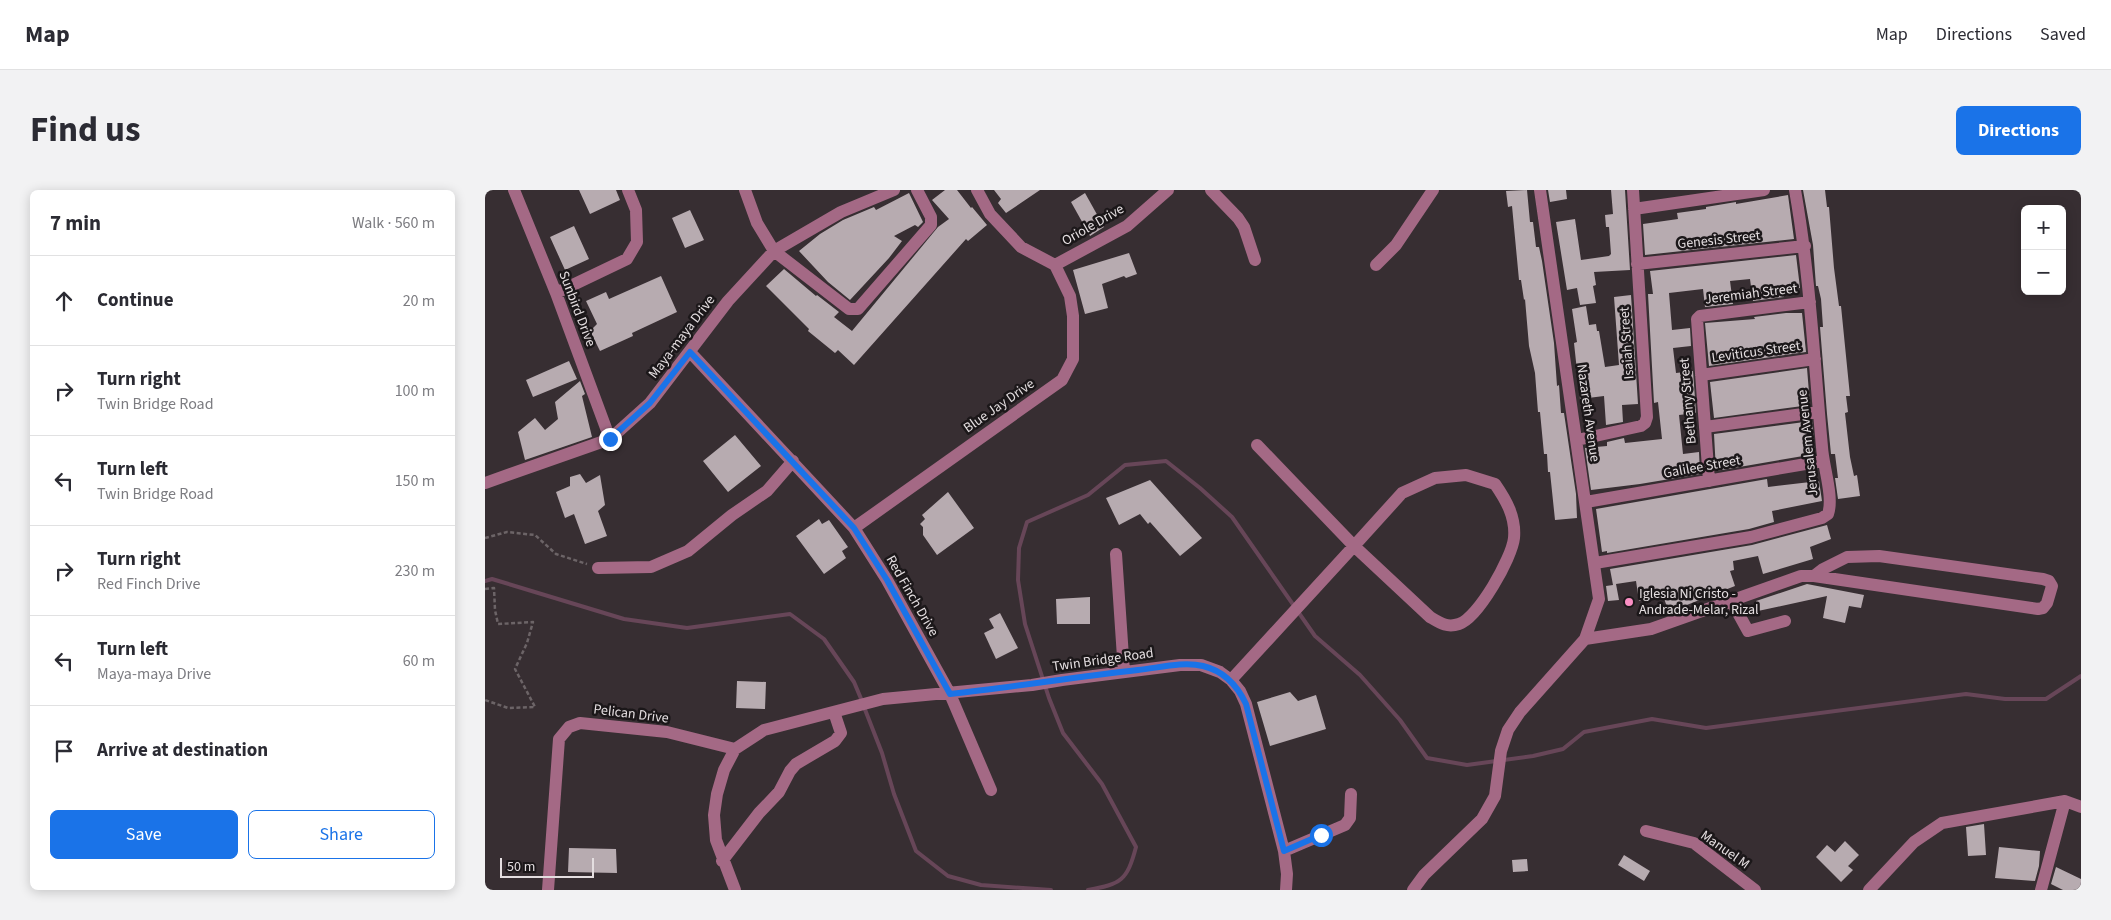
<!DOCTYPE html>
<html lang="en">
<head>
<meta charset="utf-8">
<style>
  :root { --surface:#fff; --page:#f2f2f3; --text:#2b2b33; --muted:#7c7c81; --line:#e1e1e2; --accent:#1a73e8 }
  body { margin:0; font-family:"Source Sans 3",sans-serif; background:var(--page); color:var(--text) }
  .controls { position:absolute; right:15px; top:15px; display:grid; overflow:hidden; border-radius:8px; box-shadow:0 2px 12px #0003 }
  .controls button { width:45px; height:45px; display:grid; place-items:center; padding:0; border:0; border-bottom:1px solid var(--line); background:var(--surface); color:var(--text); font:25px sans-serif }
  .scale { position:absolute; left:15px; bottom:12px; width:94px; box-sizing:border-box; padding-left:5px; border:2px solid #e4dee0; border-top:0; font-size:14px; line-height:18px; white-space:nowrap; color:#e4dee0; -webkit-text-stroke:4px #1b1719; paint-order:stroke }
  .stop { position:absolute; width:15px; height:15px; margin:-11px; border:4px solid #1a73e8; border-radius:50%; background:#fff }
  .stop.end { background:#1a73e8; border-color:#fff; box-shadow:0 1px 5px #0008 }
  .list { margin:0; padding:0; list-style:none }
  h2 { display:flex; justify-content:space-between; align-items:center; height:65px; margin:0; padding:0 20px; font-size:21px }
  h2 small { font-size:16px; font-weight:400; color:var(--muted) }
  .list li { display:grid; grid-template-columns:32px 1fr auto; gap:15px; align-items:center; box-sizing:border-box; height:90px; padding:0 20px; border-top:1px solid var(--line) }
  .list b { display:block; font-size:19px; white-space:nowrap }
  .list p { margin:0; font-size:16px; white-space:nowrap; color:var(--muted) }
  .list em { font-size:16px; font-style:normal; color:var(--muted) }
  .actions { display:flex; gap:10px; padding:15px 20px }
  .actions a { flex:1; padding:11px 0; border:1px solid var(--accent); border-radius:8px; text-align:center; font-size:18px; color:var(--accent) }
  .actions .main { background:var(--accent); color:#fff }
  .icon { flex:none; width:28px; height:28px; fill:none; stroke:currentColor; stroke-width:2; stroke-linecap:round; stroke-linejoin:round }
  .map { position:relative; flex:none; width:1596px; height:700px; overflow:hidden; border-radius:8px }
  header { display:flex; align-items:center; gap:30px; box-sizing:border-box; height:70px; padding:0 25px; background:var(--surface); border-bottom:1px solid var(--line) }
  header strong { font-size:24px }
  nav { display:flex; gap:28px; margin-inline-start:auto; font-size:18px }
  .intro { display:flex; align-items:center; justify-content:space-between; box-sizing:border-box; height:120px; padding:0 30px }
  h1 { margin:0; font-size:35px }
  .button { padding:12px 22px; border-radius:8px; background:var(--accent); color:#fff; font-size:18px; font-weight:700 }
  main { display:flex; gap:30px; padding:0 30px }
  aside { flex:1; background:var(--surface); border-radius:8px; box-shadow:0 2px 12px #0003 }
  .map>svg:first-child { display:block }
  .lines { fill:none; stroke-linecap:round; stroke-linejoin:round }
  .stream { stroke:#674658; stroke-width:4 }
  .building { fill:#b7abb0 }
  .path { stroke:#6c6467; stroke-width:2.5; stroke-dasharray:4 2.5; stroke-linecap:butt }
  .minor { stroke:#a46985; stroke-width:12 }
  .route { stroke:#1a73e8; stroke-width:6 }
  .poi-dot { fill:#fb8fc4; stroke:#1b1719; stroke-width:2 }
  .labels { text-anchor:middle; dominant-baseline:central; stroke-width:5; stroke-linejoin:round; paint-order:stroke }
  .street-label { font-size:14px; fill:#e4dee0; stroke:#1b1719 }
  .poi-label { font-size:14px; fill:#e4dee0; stroke:#1b1719; text-anchor:start }
</style>
</head>
<body>
<header>
<strong>Map</strong>
<nav><a>Map</a><a>Directions</a><a>Saved</a></nav>
</header>
<div class="intro"><h1>Find us</h1><a class="button">Directions</a></div>
<main>
<aside>
<h2>7 min<small>Walk · 560 m</small></h2>
<ul class="list">
<li><svg class="icon" aria-label="ahead" viewBox="0 0 24 24"><path d="M12 20V5M6 11l6-6 6 6"/></svg><div><b>Continue</b></div><em>20 m</em></li>
<li><svg class="icon" aria-label="right" viewBox="0 0 24 24"><path d="M7 20v-9h11M14 6l5 5-5 5"/></svg><div><b>Turn right</b><p>Twin Bridge Road</p></div><em>100 m</em></li>
<li><svg class="icon" aria-label="left" viewBox="0 0 24 24"><path d="M17 20v-9H6M10 6l-5 5 5 5"/></svg><div><b>Turn left</b><p>Twin Bridge Road</p></div><em>150 m</em></li>
<li><svg class="icon" aria-label="right" viewBox="0 0 24 24"><path d="M7 20v-9h11M14 6l5 5-5 5"/></svg><div><b>Turn right</b><p>Red Finch Drive</p></div><em>230 m</em></li>
<li><svg class="icon" aria-label="left" viewBox="0 0 24 24"><path d="M17 20v-9H6M10 6l-5 5 5 5"/></svg><div><b>Turn left</b><p>Maya-maya Drive</p></div><em>60 m</em></li>
<li><svg class="icon" aria-label="arrive" viewBox="0 0 24 24"><path d="M6 21V4h12l-3 4 3 4H6"/></svg><div><b>Arrive at destination</b></div></li>
</ul>
<div class="actions"><a class="main">Save</a><a>Share</a></div>
</aside>
<div class="map">
<svg width="1596" height="700" viewBox="0 0 1596 700">
  <rect width="100%" height="100%" fill="#372e32"/>
  <g class="lines">
    <path class="stream" d="M0,391l7,-2 132,40 63,9 103,-14 34,25 30,43 8,19
      M379,517l18,46 12,41 22,57 32,25 33,9 70,5
      M603,700c33,-6 39,-9 48,-43l-34,-63 -39,-51 -14,-35 -24,-74 -7,-44 1,-32 8,-26 61,-27 37,-30 41,-4 34,27 32,29 83,119 45,39 40,45 27,38 40,7 66,-9 30,-7 21,-17 68,-13 54,9 260,-34 39,5h41l35,-23"/>
  </g>
  <path class="building" d="M94,0h37l4,10 -30,14z
    M460,0h12l14,18 1,-1 15,18 -19,16 -2,-2 -112,126 -16,-15 -3,3 -27,-22 1,-2 -43,-43 18,-17 32,27 1,-1 22,17 -5,5 18,14 86,-104 11,-8 -17,-19z
    M509,0h46l-34,23 -8,-10 3,-4z
    M1042,0l3,32h3l3,25h3l3,14 12,82 3,43 2,-1 2,28h3l12,81 1,24 -22,2 -5,-48h-2l-1,-18h-3l-4,-42h-2l-3,-39 -6,-27 -4,-47 -1,1 -3,-20h-2l-7,-74 -4,1 -2,-16z
    M1063,0h18l1,9 -17,3z
    M1126,0h14l5,80 -36,2 2,13 -3,1 3,17 -16,2 -3,-17 -10,2 -11,-68 19,-3 6,41 28,-4 2,-2 -2,-27h-3l-1,-12 8,-1z
    M1318,0h22l2,17h2l5,61 5,38h2l9,90h-4l2,16 -3,1 5,44 4,19 3,-1 3,21 -22,3 -3,-21h3l-3,-24h-4l-4,-40 -7,-87h3l-2,-28 -3,-13h-2l-3,-41z
    M424,3l14,29 -5,5 -3,-2 -21,11 8,5 -13,17 -39,42 -22,-18 -29,-31 21,-17 23,-14 31,-13 2,3z
    M600,3l19,34 -14,9 -19,-34z
    M1303,5l6,44 -149,16 -2,-31 35,-5 -1,-6 29,-4v-2l30,-5v2z
    M205,20l14,30 -19,8 -13,-30z
    M89,36l15,33 -24,11 -15,-33z
    M644,63l8,21 -11,4 -2,-2 -22,8 6,24 -23,6 -12,-44z
    M1311,65l4,33h-2l1,4 -15,1v4l-31,4 -3,-22 -20,2 3,23 -28,3 -2,-18 -34,4 3,37 18,-2 1,18 -18,2 3,25 17,-2 3,42 -17,2 4,39 16,-2 1,22 -60,10 -49,6 -6,-42 22,-2v-4l17,-4 1,5 37,-4 -4,-37 -4,1 -6,-109h5l-3,-23z
    M176,86l16,36 -45,21 1,3 -33,15 -10,-20 7,-7 -11,-23 20,-9 3,7z
    M1146,105l7,109 -16,1 1,17 -17,3 -2,-29 -24,3 -6,-56 3,-1 -5,-33 14,-3 3,19 7,-1 1,7h2l6,36 14,-2 -5,-68z
    M1301,123h16l4,39 -97,14 -4,-43 50,-4 -1,-2z
    M84,171l8,18 -44,18 -7,-17z
    M1322,178l3,37 -96,13 -4,-36z
    M95,191l5,13 -3,2 10,41 -67,23 -7,-28 17,-14 10,12 13,-11 -3,-17z
    M1327,231l3,33 -99,17 -2,-37z
    M250,245l26,31 -33,26 -25,-31z
    M95,284l6,9 14,-8 5,30 -7,6 9,25 -22,8 -11,-30 -9,4 -9,-26 14,-6v-9z
    M1282,289l1,8 51,-6 3,20 -50,10 2,11 -25,7 -142,24v-2l-5,1 -6,-43z
    M665,290l52,58 -22,18 -30,-34 -2,2 -8,-10 -21,11 -13,-27z
    M463,302l26,36 -37,27 -14,-20v-8l-3,-3 5,-5 -3,-4z
    M334,329l3,5 7,-4 19,27 -6,4 4,7 -22,16 -28,-38z
    M1342,335l4,14 -21,8 3,12 -50,15 -5,-18 -25,5 1,9 -4,1 5,15 -66,26 -6,-16 -24,5 -3,-20 -20,3 3,16 -11,1 -2,-15 7,-1 -3,-16 142,-24z
    M1322,394l57,11 -3,13 -12,-2 -4,17 -22,-5 4,-22 -69,15 -2,-10z
    M605,407v27h-33l-1,-25z
    M515,423l18,35 -22,11 -12,-26 10,-5 -5,-9z
    M252,491l29,1 -1,27 -29,-1z
    M805,502l8,9 18,-6 10,34 -56,17 -13,-44z
    M1499,634l2,31 -18,1 -2,-29z
    M1360,651l14,14 -11,11 5,4 -12,12 -25,-25 11,-12 8,7z
    M1514,657l41,4 -1,15 -4,15 -40,-3z
    M84,658l47,1 1,24 -49,-1z
    M1139,665l26,16 -6,10 -26,-16z
    M1042,669l1,12 -15,1 -1,-12z
    M1571,677l25,12v11h-18l-12,-6z"/>
  <g class="lines">
    <path class="path" d="M0,348l22,-6 28,3 21,19 31,10
      M0,399l9,-1 1,22 3,14 35,-2 -6,21 -12,26 20,38 -27,1 -23,-8"/>
    <path class="minor" d="M29,0l42,103 54,146
      M260,0l12,33 17,28 75,58h9l73,-84v-8l-14,-27
      M492,0l13,24 31,33 34,18
      M726,0l27,28 6,9 11,33
      M1149,19l130,-19
      M1152,74l168,-18
      M570,75l72,-39 41,-36
      M891,75l20,-20 37,-55
      M71,103l71,-34 10,-17 -1,-32 -8,-20
      M205,162l164,176 33,52 63,114 41,96
      M1216,185l114,-16
      M1220,237l113,-15
      M1092,250l64,-14 4,-3 2,-6 -14,-227
      M1224,291l-12,-162 3,-3 110,-14
      M0,293l125,-44 40,-36 78,-102 46,-50 67,-39 53,-22
      M1101,312l237,-41
      M369,338l208,-148 11,-21v-43l-3,-20 -15,-31
      M631,364l8,118
      M1110,373l156,-26 71,-19 6,-4c6,-17 -5,-48 -6,-67 -8,-86 -12,-172 -27,-257
      M113,378l53,-1 37,-16 44,-36 35,-24 26,-30
      M1247,412l16,29 37,-10
      M1100,449l66,-10 150,-53h13l224,33 5,-1 4,-5 5,-17 -3,-5 -6,-2 -164,-23 -32,1 -24,12 -9,7
      M746,490l123,-134 76,71c10,6 17,11 29,7 19,-6 53,-66 55,-86 2,-21 -8,-38 -19,-54l-29,-9 -31,3 -33,15 -48,53 -97,-101
      M1161,641l48,12 61,47
      M799,661l61,-26 5,-7 1,-24
      M237,671l37,-48 20,-21 11,-21 6,-7 39,-23 6,-8 -7,-21
      M63,700l11,-151 10,-12 11,-4 87,9 68,17
      M250,700l-19,-50 -2,-25 3,-21 7,-24 11,-21 29,-19 119,-31 149,-14 30,-5 118,-15h21l19,7 11,8 9,11 6,13 38,147 3,23 -1,16
      M928,700l11,-15 58,-56 13,-23 6,-45 7,-21 12,-18 65,-73 14,-40 -59,-409
      M1384,700l45,-48 28,-19 123,-22 16,6
      M1556,700l24,-89"/>
  </g>
  <g class="lines">
    <path class="route" d="M125,249l40,-36 40,-51 164,176 33,52 63,114c63,-7 125,-17 188,-24 20,-2 45,-9 65,-4 21,5 34,19 43,38l38,147 37,-16"/>
  </g>
  <circle class="poi-dot" cx="1144" cy="412" r="5"/>
  <g class="labels">
    <g class="street-label">
      <text transform="translate(608 35) rotate(-30)">Oriole Drive</text>
      <text transform="translate(1234 50) rotate(-6)">Genesis Street</text>
      <text transform="translate(1266 104) rotate(-7)">Jeremiah Street</text>
      <text transform="translate(92 119) rotate(69)">Sunbird Drive</text>
      <text transform="translate(197 147) rotate(-53)">Maya-maya Drive</text>
      <text transform="translate(1142 153) rotate(-94)">Isaiah Street</text>
      <text transform="translate(1271 162) rotate(-8)">Leviticus Street</text>
      <text transform="translate(1203 211) rotate(-95)">Bethany Street</text>
      <text transform="translate(514 216) rotate(-35)">Blue Jay Drive</text>
      <text transform="translate(1103 223) rotate(82)">Nazareth Avenue</text>
      <text transform="translate(1323 253) rotate(-96)">Jerusalem Avenue</text>
      <text transform="translate(1217 277) rotate(-10)">Galilee Street</text>
      <text transform="translate(427 406) rotate(60)">Red Finch Drive</text>
      <text transform="translate(618 470) rotate(-8)">Twin Bridge Road</text>
      <text transform="translate(146 524) rotate(7)">Pelican Drive</text>
      <text transform="translate(1240 660) rotate(35)">Manuel M</text>
    </g>
    <g class="poi-label">
      <text x="1154" y="404">Iglesia Ni Cristo -<tspan x="1154" dy="16">Andrade-Melar, Rizal</tspan></text>
    </g>
  </g>
</svg>
<div class="controls">
<button>+</button>
<button>−</button>
</div>
<div class="scale">50 m</div>
<div class="stop" style="left:836px;top:645px"></div>
<div class="stop end" style="left:125px;top:249px"></div>
</div>
</main>
</body>
</html>
